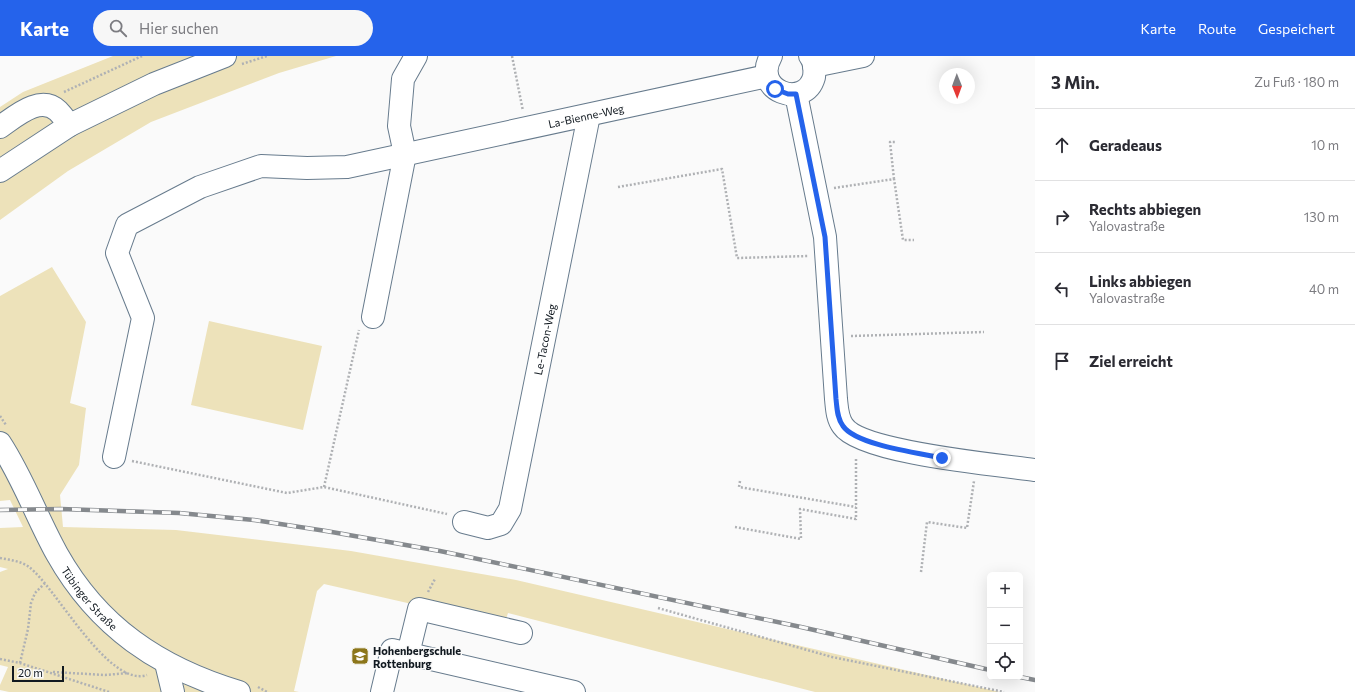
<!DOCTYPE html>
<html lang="de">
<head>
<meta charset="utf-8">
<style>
  :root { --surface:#fff; --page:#f7f7f7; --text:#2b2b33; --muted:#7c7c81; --line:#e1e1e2; --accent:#2563eb }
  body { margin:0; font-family:Commissioner,sans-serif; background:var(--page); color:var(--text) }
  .controls { position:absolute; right:12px; bottom:12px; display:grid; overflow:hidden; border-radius:6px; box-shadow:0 4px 16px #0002 }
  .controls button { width:36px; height:36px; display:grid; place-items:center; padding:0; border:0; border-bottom:1px solid var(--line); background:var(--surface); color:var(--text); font:20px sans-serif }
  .compass { position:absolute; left:939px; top:12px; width:36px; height:36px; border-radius:50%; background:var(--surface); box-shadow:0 4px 16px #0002; rotate:179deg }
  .scale { position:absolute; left:12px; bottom:10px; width:52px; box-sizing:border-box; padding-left:4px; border:2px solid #111920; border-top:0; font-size:11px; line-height:14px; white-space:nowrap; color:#111920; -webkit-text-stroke:3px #fafafa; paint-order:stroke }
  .stop { position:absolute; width:12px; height:12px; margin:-9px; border:3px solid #2563eb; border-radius:50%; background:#fff }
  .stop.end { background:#2563eb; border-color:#fff; box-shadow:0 1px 4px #0008 }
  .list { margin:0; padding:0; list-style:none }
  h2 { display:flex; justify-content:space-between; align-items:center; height:52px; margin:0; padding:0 16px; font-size:17px }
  h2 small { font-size:13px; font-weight:400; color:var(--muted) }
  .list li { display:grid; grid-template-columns:26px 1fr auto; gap:12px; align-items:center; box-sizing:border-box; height:72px; padding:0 16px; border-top:1px solid var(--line) }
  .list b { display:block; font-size:15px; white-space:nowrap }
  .list p { margin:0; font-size:13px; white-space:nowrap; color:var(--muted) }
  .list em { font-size:13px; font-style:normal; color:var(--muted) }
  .icon { flex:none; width:22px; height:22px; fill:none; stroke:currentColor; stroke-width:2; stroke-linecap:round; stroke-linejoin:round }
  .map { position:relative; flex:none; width:1035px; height:636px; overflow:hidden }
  header { display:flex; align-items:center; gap:24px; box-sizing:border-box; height:56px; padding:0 20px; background:var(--accent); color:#fff }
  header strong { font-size:19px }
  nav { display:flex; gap:22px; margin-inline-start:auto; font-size:14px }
  .search { width:280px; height:36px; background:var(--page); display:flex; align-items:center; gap:10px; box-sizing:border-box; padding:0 14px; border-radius:22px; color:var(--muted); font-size:15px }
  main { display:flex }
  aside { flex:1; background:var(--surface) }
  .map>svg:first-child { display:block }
  .green { fill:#ede2ba }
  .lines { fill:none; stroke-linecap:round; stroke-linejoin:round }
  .minor-casing { stroke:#677b8d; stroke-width:24 }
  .major-casing { stroke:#677b8d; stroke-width:24 }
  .path { stroke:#afb1b4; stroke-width:2.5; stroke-dasharray:2 2; stroke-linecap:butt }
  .minor { stroke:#fff; stroke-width:22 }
  .major { stroke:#fff; stroke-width:22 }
  .rail-casing { stroke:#85898d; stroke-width:4.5 }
  .rail { stroke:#fafafa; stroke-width:3; stroke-dasharray:9; stroke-linecap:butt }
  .route { stroke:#2563eb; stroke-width:5 }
  .labels { text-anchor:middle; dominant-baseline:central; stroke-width:3; stroke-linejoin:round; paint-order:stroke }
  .street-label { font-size:11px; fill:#111920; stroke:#fafafa }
  .poi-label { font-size:11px; font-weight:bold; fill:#111920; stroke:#fafafa; text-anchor:start }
</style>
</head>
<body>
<header>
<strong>Karte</strong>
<div class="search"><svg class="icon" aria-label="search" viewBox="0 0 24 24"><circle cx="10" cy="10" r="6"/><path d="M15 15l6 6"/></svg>Hier suchen</div>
<nav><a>Karte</a><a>Route</a><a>Gespeichert</a></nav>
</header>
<main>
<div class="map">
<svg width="1035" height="636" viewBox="0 0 1035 636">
  <rect width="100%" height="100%" fill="#fafafa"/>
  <path class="green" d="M113,0h223l-57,17 -128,49 -83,49 -68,49v-113l23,-15z
    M52,211l34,55 -16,81 16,5 -7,57 -19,30 3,32 113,3 175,21 165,29 484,112h-185l-307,-79 -4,12 -180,-41 -7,7 -23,100 5,1h-290l-9,-2v-5l8,-18 -8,-2v-93l8,-3 -8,-2v-39l23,-1 -13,-27 -10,1v-205z
    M209,265l113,25 -19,84 -112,-25z"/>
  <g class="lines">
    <defs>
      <g id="minor">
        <path d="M771,0c-20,35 34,54 43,21 1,-8 1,-15 -4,-21"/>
        <path d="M814,10l49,-10"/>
        <path d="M796,38l29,143 11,162c1,9 1,19 7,27 18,27 157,39 192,44"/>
        <path d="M0,71c15,-10 40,-33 58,-16 4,4 8,10 12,14"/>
        <path d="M373,261l32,-163 -6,-28 4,-47 13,-23"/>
        <path id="s1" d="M114,401l29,-139 -26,-65 10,-28 73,-38 61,-21 46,2 40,-1 420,-91"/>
        <path id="s2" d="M464,466l24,6 13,-4 9,-15 79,-394"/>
        <path d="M408,598l11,-45 102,24"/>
        <path d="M166,607l7,29"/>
        <path d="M382,636l10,-42 182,42"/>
      </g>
      <g id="major">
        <path d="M0,115l70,-46 84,-41 71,-28"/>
        <path id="s3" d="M0,387c23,35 37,75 57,111 41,73 102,114 182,138"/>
      </g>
    </defs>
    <use href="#minor" class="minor-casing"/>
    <use href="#major" class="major-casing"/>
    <path class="path" d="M512,0l11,55
      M242,8l25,-8
      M64,36l78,-36
      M894,123l-4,-37h5
      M618,131l104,-18 15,89 71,-2
      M834,132l60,-9 9,61h11
      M851,280l133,-4
      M0,360l6,9
      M132,405l155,32 37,-6 123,27
      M740,425l-1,6 117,20
      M324,431l35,-157
      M735,471l66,12 -1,-30 56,10v-62
      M0,502c10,2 21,3 29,9 27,20 79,121 118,108
      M921,516l6,-50 40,6 7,-47
      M428,536l7,-13
      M658,552l174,49 172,35
      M0,603l20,4 89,29
      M20,607l8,-34 3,-26 4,-10 10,-10
      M53,616l52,3 23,-2
      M258,631l9,5"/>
    <use href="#minor" class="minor"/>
    <use href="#major" class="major"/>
    <defs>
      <path id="rail" d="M0,454l61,-1 118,4 75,7 72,11 114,20 361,76 189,43
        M1020,621l15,3"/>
    </defs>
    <use href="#rail" class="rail-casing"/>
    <use href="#rail" class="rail"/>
  </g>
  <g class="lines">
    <path class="route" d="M775,33l13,5h8l29,143 11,162c1,9 1,19 7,27 13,19 76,27 99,32"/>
  </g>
  <defs>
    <symbol id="school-square" viewBox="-11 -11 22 22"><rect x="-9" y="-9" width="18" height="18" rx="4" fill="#8c761a" stroke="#fafafa"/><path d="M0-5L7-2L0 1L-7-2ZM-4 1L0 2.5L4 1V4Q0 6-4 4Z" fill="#fff"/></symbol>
  </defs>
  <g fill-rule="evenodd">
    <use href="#school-square" x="350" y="590" width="20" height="20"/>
  </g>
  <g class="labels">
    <g class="street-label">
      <text stroke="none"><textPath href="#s1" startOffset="719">La-Bienne-Weg</textPath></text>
      <text stroke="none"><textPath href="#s2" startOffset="229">Le-Tacon-Weg</textPath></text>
      <text stroke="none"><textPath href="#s3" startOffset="180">Tübinger Straße</textPath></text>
    </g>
    <g class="poi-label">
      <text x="373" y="594">Hohenbergschule<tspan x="373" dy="13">Rottenburg</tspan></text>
    </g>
  </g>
</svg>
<div class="controls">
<button>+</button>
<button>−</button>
<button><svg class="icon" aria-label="locate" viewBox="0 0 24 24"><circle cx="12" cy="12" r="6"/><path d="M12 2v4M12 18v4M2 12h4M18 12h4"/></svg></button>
</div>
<svg class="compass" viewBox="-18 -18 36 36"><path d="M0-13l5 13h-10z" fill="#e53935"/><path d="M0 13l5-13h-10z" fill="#7c7c81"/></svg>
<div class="scale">20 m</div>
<div class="stop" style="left:775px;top:33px"></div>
<div class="stop end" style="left:942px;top:402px"></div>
</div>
<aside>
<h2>3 Min.<small>Zu Fuß · 180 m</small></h2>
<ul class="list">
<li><svg class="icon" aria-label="ahead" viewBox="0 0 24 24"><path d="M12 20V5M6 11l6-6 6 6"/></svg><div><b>Geradeaus</b></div><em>10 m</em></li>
<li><svg class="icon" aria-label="right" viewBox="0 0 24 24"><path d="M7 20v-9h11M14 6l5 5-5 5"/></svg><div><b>Rechts abbiegen</b><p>Yalovastraße</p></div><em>130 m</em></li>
<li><svg class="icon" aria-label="left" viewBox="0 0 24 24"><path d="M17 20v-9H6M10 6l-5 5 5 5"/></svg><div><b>Links abbiegen</b><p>Yalovastraße</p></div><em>40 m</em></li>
<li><svg class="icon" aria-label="arrive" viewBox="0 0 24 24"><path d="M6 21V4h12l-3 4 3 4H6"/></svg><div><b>Ziel erreicht</b></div></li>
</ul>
</aside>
</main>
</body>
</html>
